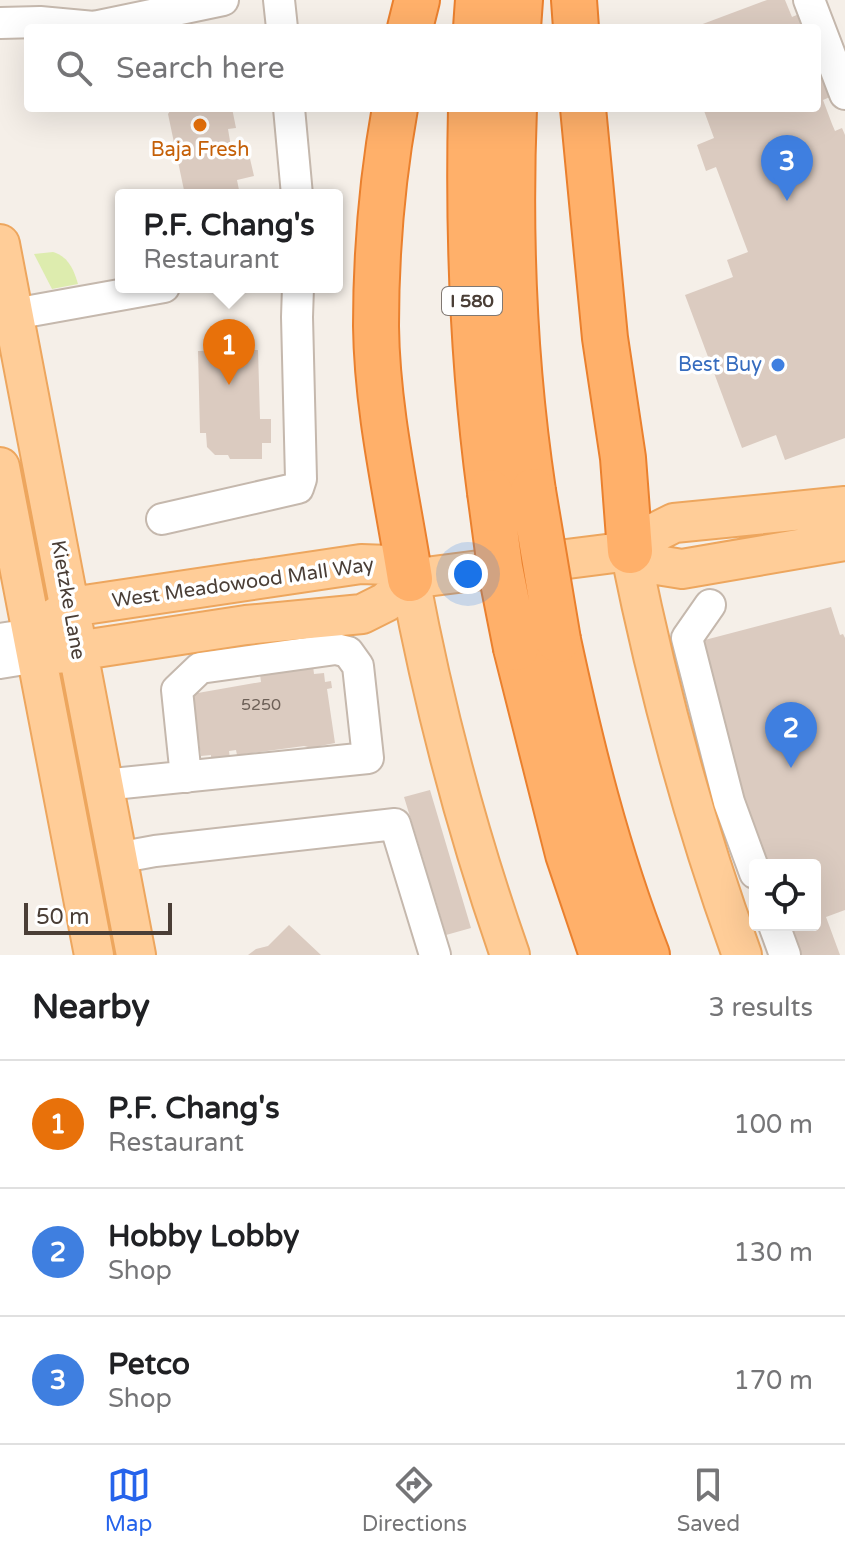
<!DOCTYPE html>
<html lang="en">
<head>
<meta charset="utf-8">
<style>
  :root { --surface:#fff; --page:#f2f2f2; --text:#202124; --muted:#757577; --line:#e0e0e0; --accent:#2563eb }
  body { margin:0; font-family:"Varela Round",sans-serif; background:var(--page); color:var(--text) }
  .controls { position:absolute; right:24px; bottom:24px; display:grid; overflow:hidden; border-radius:8px; box-shadow:0 8px 32px #0002 }
  .controls button { width:72px; height:72px; display:grid; place-items:center; padding:0; border:0; border-bottom:2px solid var(--line); background:var(--surface); color:var(--text); font:40px sans-serif }
  .scale { position:absolute; left:24px; bottom:20px; width:148px; box-sizing:border-box; padding-left:8px; border:4px solid #4a3e36; border-top:0; font-size:22px; line-height:28px; white-space:nowrap; color:#4a3e36; -webkit-text-stroke:6px #fff; paint-order:stroke }
  .you { position:absolute; left:468px; top:574px; width:28px; height:28px; margin:-20px; border:6px solid #fff; border-radius:50%; background:#1a73e8; box-shadow:0 0 0 12px #1a73e833 }
  .badge { display:grid; place-items:center; width:52px; height:52px; border-radius:50%; background:var(--accent); color:#fff; font-size:26px; font-weight:700 }
  .pin { position:absolute; translate:-50% -66px; filter:drop-shadow(0 2px 4px #0008) }
  .pin::after { content:''; position:absolute; top:42px; width:28px; height:24px; background:inherit; clip-path:polygon(0 0,100% 0,50% 100%) }
  .popup { position:absolute; left:115px; top:189px; width:228px; height:104px; box-sizing:border-box; display:grid; place-content:center; border-radius:8px; background:var(--surface); filter:drop-shadow(0 2px 6px #0005); font-size:26px; white-space:nowrap; color:var(--muted) }
  .popup b { font-size:30px; color:var(--text) }
  .popup::after { content:''; position:absolute; left:50%; top:100%; margin-left:-16px; border:16px solid transparent; border-top-color:var(--surface) }
  .list { margin:0; padding:0; list-style:none }
  h2 { display:flex; justify-content:space-between; align-items:center; height:104px; margin:0; padding:0 32px; font-size:34px }
  h2 small { font-size:26px; font-weight:400; color:var(--muted) }
  .list li { display:grid; grid-template-columns:52px 1fr auto; gap:24px; align-items:center; box-sizing:border-box; height:128px; padding:0 32px; border-top:2px solid var(--line) }
  .list b { display:block; font-size:30px; white-space:nowrap }
  .list p { margin:0; font-size:26px; white-space:nowrap; color:var(--muted) }
  .list em { font-size:26px; font-style:normal; color:var(--muted) }
  .icon { flex:none; width:44px; height:44px; fill:none; stroke:currentColor; stroke-width:2; stroke-linecap:round; stroke-linejoin:round }
  .map { position:relative; flex:none; width:845px; height:955px; overflow:hidden }
  .search { position:absolute; background:var(--surface); box-shadow:0 8px 32px #0002; left:24px; right:24px; top:24px; height:88px; display:flex; align-items:center; gap:20px; box-sizing:border-box; padding:0 28px; border-radius:8px; color:var(--muted); font-size:30px }
  .sheet { height:488px; background:var(--surface) }
  nav { display:flex; justify-content:space-around; align-items:center; box-sizing:border-box; height:112px; border-top:2px solid var(--line); background:var(--surface); font-size:22px; color:var(--muted) }
  nav a { display:grid; justify-items:center; gap:4px }
  nav .on { color:var(--accent) }
  .map>svg:first-child { display:block }
  .green { fill:#ddecae }
  .building { fill:#dbcbc0 }
  .lines { fill:none; stroke-linecap:round; stroke-linejoin:round }
  .minor-casing { stroke:#c5b8ad; stroke-width:34 }
  .major-casing { stroke:#eda65e; stroke-width:42 }
  .highway-casing { stroke:#ea802e; stroke-width:48 }
  .minor { stroke:#fff; stroke-width:30 }
  .major { stroke:#ffcd98; stroke-width:38 }
  .highway { stroke:#ffb06a; stroke-width:44 }
  .highway-bridge-casing { stroke:#ea802e; stroke-width:48; stroke-linecap:butt }
  .highway-bridge { stroke:#ffb06a; stroke-width:44 }
  .food-dot { fill:#e8710a; stroke:#fff; stroke-width:3 }
  .shop-dot { fill:#3f7fe0; stroke:#fff; stroke-width:3 }
  .labels { text-anchor:middle; dominant-baseline:central; stroke-width:7; stroke-linejoin:round; paint-order:stroke }
  .number-label { font-size:16px; fill:#6e6158 }
  .shield { fill:#fff; stroke:#807872; stroke-width:2 }
  .shield-label { font-size:18px; font-weight:bold; fill:#4a3e36 }
  .food-label { font-size:20px; fill:#c56008; stroke:#fff }
  .shop-label { font-size:20px; fill:#366cbe; stroke:#fff; text-anchor:end }
  .street-label { font-size:20px; fill:#4a3e36; stroke:#fff }
</style>
</head>
<body>
<div class="map">
<svg width="845" height="955" viewBox="0 0 845 955">
  <rect width="100%" height="100%" fill="#f5efe8"/>
  <path class="green" d="M53,252c15,4 21,18 25,32l-26,5 -18,-35z"/>
  <path class="building" d="M767,0h18l7,17 7,-3 5,14h-112z
    M817,63l13,34 -7,3 9,24 3,7 7,-3 3,7v303l-60,22 -9,-25 -34,13 -57,-153 48,-18 -6,-17 21,-8 -32,-85 -10,4 -9,-26 17,-7 -11,-30h114z
    M172,108h60l4,20 -8,1 4,24 16,-3 6,26 -17,4 3,15h-55l-17,-81z
    M258,350l2,69h11v24h-9v16h-32l-2,-4h-13l-8,-8 -1,-14h-6l-2,-82z
    M831,607l9,28 3,-1 2,4v272l-19,7 14,38h-40l-11,-30h26v-60h-48l-18,-51 -48,-173z
    M312,658l2,16 10,-1 1,9 6,-1 1,7 -5,1 8,54 -15,3 1,7 -15,2 2,-8 -4,-1 -67,9 -1,-5 -7,1 1,8 -19,3v-7l-10,1 -9,-62 69,-12 -2,-16z
    M430,790l41,138 -25,7 -10,-34 -5,1 -12,-39 5,-1 -20,-65z
    M289,925l32,30h-73l8,-6 12,-3z"/>
  <g class="lines">
    <defs>
      <path id="minor" d="M279,0l3,28
        M809,0l36,94
        M0,23l40,-1 54,5 129,-27
        M289,108l8,87
        M14,314l150,-27
        M162,519l136,-31 3,-9 -4,-162 1,-30
        M710,605l-23,33 42,164 26,71
        M0,639l32,-5
        M0,663l37,-6
        M103,785c88,-9 176,-18 265,-27l-10,-92 -10,-14 -12,-3 -136,19 -23,22 9,87
        M117,858l38,-7 240,-27 40,131
        M774,925l11,30"/>
      <path id="major" d="M0,244l136,711
        M0,467l94,488
        M630,551c28,138 64,272 112,404
        M630,551l27,14 25,4 163,-28
        M410,579c24,128 57,253 100,376
        M49,622l22,-15 290,-43 28,1 21,14
        M37,657l209,-32 116,-11 24,-12 24,-23 220,-28 20,-16 24,-12 171,-17"/>
      <path id="highway" d="M574,0l2,28
        M410,28l7,-28
        M476,28l2,-28
        M518,28l2,-28
        M395,108c-13,72 -19,145 -19,218 1,85 21,170 34,253
        M471,108c-3,129 2,257 19,384
        M514,108c-5,127 0,257 19,383
        M583,108l22,230 18,120 7,93
        M558,640c23,107 49,213 89,315
        M516,648l52,206 34,101"/>
    </defs>
    <use href="#minor" class="minor-casing"/>
    <use href="#major" class="major-casing"/>
    <use href="#highway" class="highway-casing"/>
    <use href="#minor" class="minor"/>
    <use href="#major" class="major"/>
    <use href="#highway" class="highway"/>
    <defs>
      <path id="highway-bridge" d="M533,491l25,149
        M490,492l10,75 16,81"/>
    </defs>
    <use href="#highway-bridge" class="highway-bridge-casing"/>
    <use href="#highway-bridge" class="highway-bridge"/>
  </g>
  <circle class="food-dot" cx="200" cy="125" r="8"/>
  <circle class="shop-dot" cx="778" cy="365" r="8"/>
  <g class="labels">
    <g class="number-label">
      <text x="261" y="705">5250</text>
    </g>
    <rect class="shield" x="442" y="287" width="60" height="28" rx="6"/>
    <g class="shield-label">
      <text x="472" y="301">I 580</text>
    </g>
    <g class="food-label">
      <text x="200" y="150">Baja Fresh</text>
    </g>
    <g class="shop-label">
      <text x="762" y="365">Best Buy</text>
    </g>
    <g class="street-label">
      <text transform="translate(243 583) rotate(-8)">West Meadowood Mall Way</text>
      <text transform="translate(68 600) rotate(80)">Kietzke Lane</text>
    </g>
  </g>
</svg>
<div class="controls">
<button><svg class="icon" aria-label="locate" viewBox="0 0 24 24"><circle cx="12" cy="12" r="6"/><path d="M12 2v4M12 18v4M2 12h4M18 12h4"/></svg></button>
</div>
<div class="scale">50 m</div>
<div class="you"></div>
<div class="pin badge" style="left:229px;top:385px;background:#e8710a">1</div>
<div class="popup"><b>P.F. Chang's</b>Restaurant</div>
<div class="pin badge" style="left:791px;top:768px;background:#3f7fe0">2</div>
<div class="pin badge" style="left:787px;top:201px;background:#3f7fe0">3</div>
<div class="search"><svg class="icon" aria-label="search" viewBox="0 0 24 24"><circle cx="10" cy="10" r="6"/><path d="M15 15l6 6"/></svg>Search here</div>
</div>
<section class="sheet">
<h2>Nearby<small>3 results</small></h2>
<ul class="list">
<li><span class="badge" style="background:#e8710a">1</span><div><b>P.F. Chang's</b><p>Restaurant</p></div><em>100 m</em></li>
<li><span class="badge" style="background:#3f7fe0">2</span><div><b>Hobby Lobby</b><p>Shop</p></div><em>130 m</em></li>
<li><span class="badge" style="background:#3f7fe0">3</span><div><b>Petco</b><p>Shop</p></div><em>170 m</em></li>
</ul>
</section>
<nav>
<a class="on"><svg class="icon" aria-label="map" viewBox="0 0 24 24"><path d="M3 6l6-2 6 2 6-2v14l-6 2-6-2-6 2zM9 4v14M15 6v14"/></svg>Map</a>
<a><svg class="icon" aria-label="directions" viewBox="0 0 24 24"><path d="M12 3l9 9-9 9-9-9zM9 14v-3h6M13 9l2 2-2 2"/></svg>Directions</a>
<a><svg class="icon" aria-label="saved" viewBox="0 0 24 24"><path d="M7 4h10v16l-5-4-5 4z"/></svg>Saved</a>
</nav>
</body>
</html>
